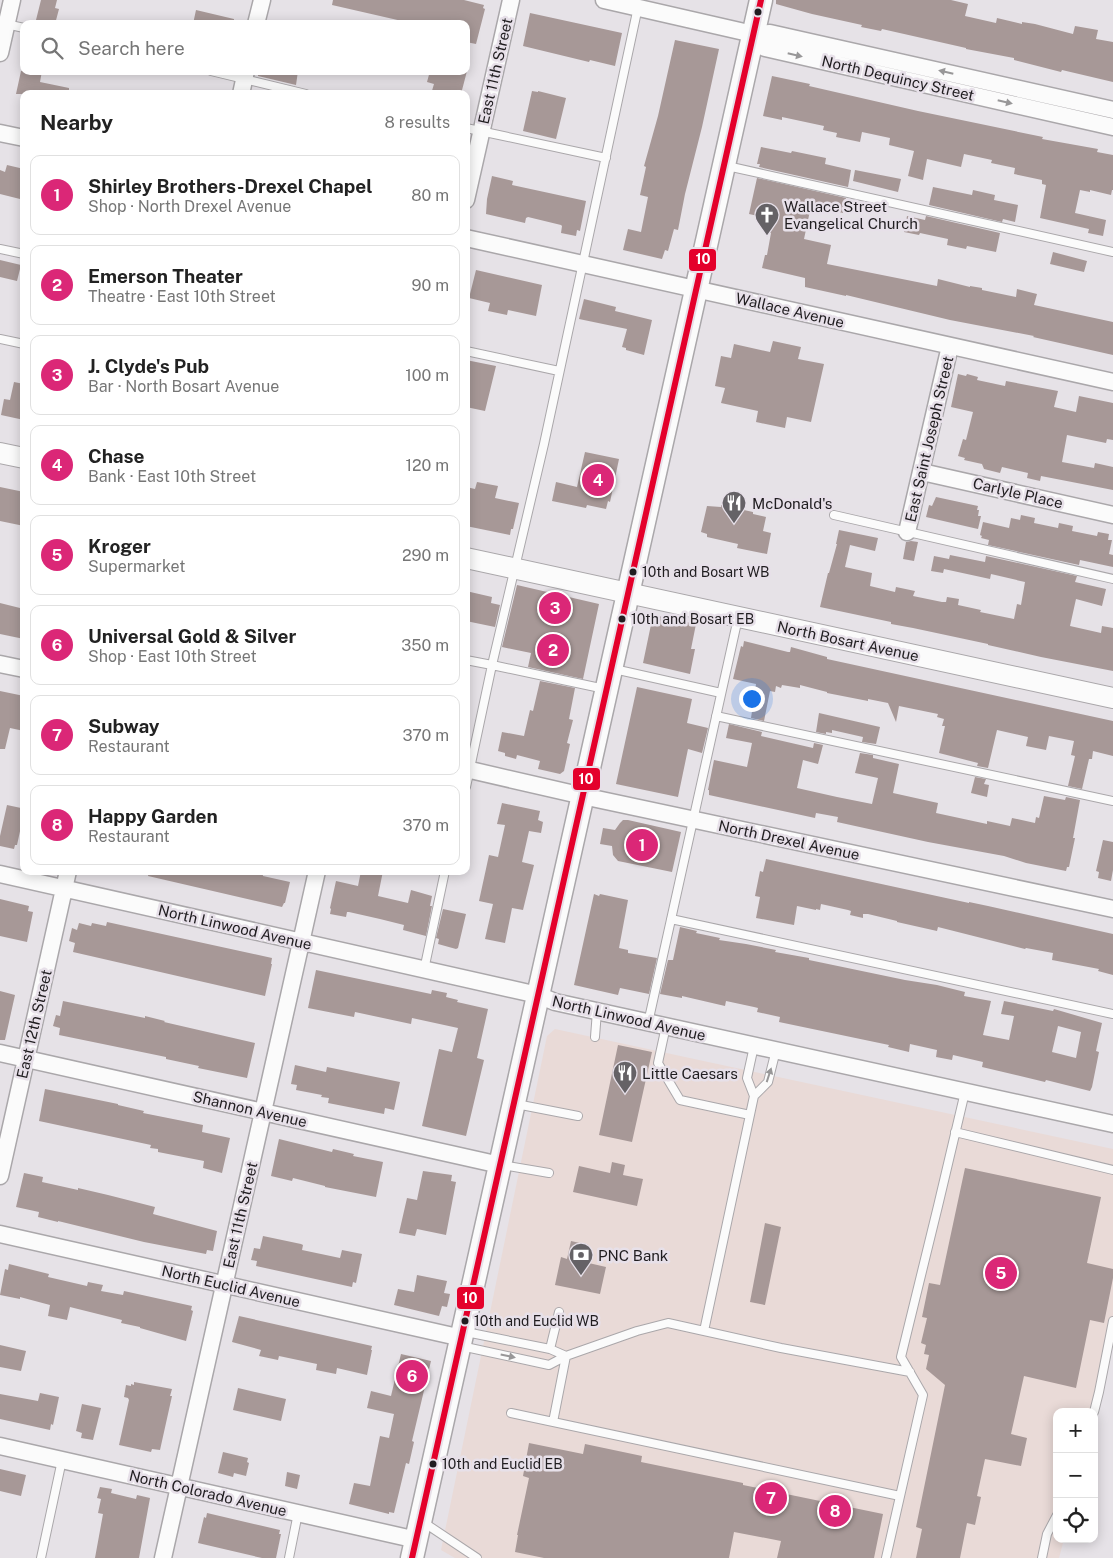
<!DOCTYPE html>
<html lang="en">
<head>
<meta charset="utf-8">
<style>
  :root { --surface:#fff; --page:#f2f2f2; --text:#222; --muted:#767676; --line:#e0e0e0; --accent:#db2777 }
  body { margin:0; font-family:"Public Sans",sans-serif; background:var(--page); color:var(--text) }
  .controls { position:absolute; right:15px; bottom:15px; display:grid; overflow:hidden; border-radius:10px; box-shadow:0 2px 12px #0003 }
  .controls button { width:45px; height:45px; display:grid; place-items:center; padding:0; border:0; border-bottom:1px solid var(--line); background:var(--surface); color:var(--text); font:25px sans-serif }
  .you { position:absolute; left:751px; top:698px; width:18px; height:18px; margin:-12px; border:4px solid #fff; border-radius:50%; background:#1a73e8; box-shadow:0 0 0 8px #1a73e833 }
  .badge { display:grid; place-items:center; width:32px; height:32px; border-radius:50%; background:var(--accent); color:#fff; font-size:16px; font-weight:700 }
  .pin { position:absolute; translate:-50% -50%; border:2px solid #fff; box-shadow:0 1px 5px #0006 }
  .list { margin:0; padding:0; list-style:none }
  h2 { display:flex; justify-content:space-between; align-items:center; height:65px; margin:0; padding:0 20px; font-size:21px }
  h2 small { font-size:16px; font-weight:400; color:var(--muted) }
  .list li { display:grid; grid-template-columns:32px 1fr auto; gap:15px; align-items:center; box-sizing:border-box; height:80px; margin:0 10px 10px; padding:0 10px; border:1px solid var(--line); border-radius:10px }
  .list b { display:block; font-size:19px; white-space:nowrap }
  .list p { margin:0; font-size:16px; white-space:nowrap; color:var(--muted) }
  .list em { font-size:16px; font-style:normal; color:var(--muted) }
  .icon { flex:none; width:28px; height:28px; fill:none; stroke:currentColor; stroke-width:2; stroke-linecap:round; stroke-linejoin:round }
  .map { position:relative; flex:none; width:1113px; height:1558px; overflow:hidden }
  .search { position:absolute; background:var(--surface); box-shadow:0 2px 12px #0003; left:20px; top:20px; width:450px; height:55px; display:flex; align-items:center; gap:12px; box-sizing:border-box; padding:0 18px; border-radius:10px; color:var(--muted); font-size:19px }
  .panel { position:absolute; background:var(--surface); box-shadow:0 2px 12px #0003; left:20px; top:90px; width:450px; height:785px; border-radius:10px }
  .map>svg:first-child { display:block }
  .commercial { fill:#e9dad7 }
  .building { fill:#a79897; fill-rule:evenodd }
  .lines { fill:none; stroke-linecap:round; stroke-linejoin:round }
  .service-casing { stroke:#aaa7aa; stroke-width:10 }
  .minor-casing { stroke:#aaa7aa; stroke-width:19 }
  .tertiary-casing { stroke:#aaa7aa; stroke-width:22 }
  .secondary-casing { stroke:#aaa7aa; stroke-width:25 }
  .service { stroke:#fbfbfb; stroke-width:8 }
  .minor { stroke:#fbfbfb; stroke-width:16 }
  .tertiary { stroke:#fbfbfb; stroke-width:20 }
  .secondary { stroke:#fbfbfb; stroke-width:22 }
  .bus-1-casing { stroke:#e7e0e9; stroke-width:10 }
  .bus-1 { stroke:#e4002b; stroke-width:6 }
  .oneway { fill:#989798 }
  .bus-dot { fill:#201d20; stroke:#e7e0e9; stroke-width:2 }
  .labels { text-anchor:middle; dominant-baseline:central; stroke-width:5; stroke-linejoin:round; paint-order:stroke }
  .bus-label { font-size:14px; fill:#201d20; stroke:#e7e0e9; text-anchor:start }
  .street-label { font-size:15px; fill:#201d20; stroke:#e7e0e9 }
  .poi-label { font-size:15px; fill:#201d20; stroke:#e7e0e9; text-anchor:start }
  .line-badge { stroke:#e7e0e9; stroke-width:2 }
  .badge-label { font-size:14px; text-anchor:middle; font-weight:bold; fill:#fff }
</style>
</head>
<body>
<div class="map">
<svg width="1113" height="1558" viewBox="0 0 1113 1558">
  <rect width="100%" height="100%" fill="#e6e2e7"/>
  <path class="commercial" d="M555,1029l558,120v196l-19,74v-7h-37v127h7l-5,19h-604l-14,-8 106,-514z"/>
  <path class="building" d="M41,0h16l-2,8 4,1 -4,15h-20z
    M333,0h131l20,5 -1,3 2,1 -9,35 -10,-2v-18h-51l-83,-19z
    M776,0h175l17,4 -3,12 31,7 1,-5 25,6v-2l13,2 38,10 2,-8 23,4 -2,9 17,3v40l-51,-12 -1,2 -47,-12v-2l-48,-9v-1l-84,-19 -1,2 -20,-4 1,-2 -50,-11 -36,-10z
    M196,10l38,9v5h-41z
    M530,13l92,20 -7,33 -25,-6 -1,2 -66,-16z
    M675,40l44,9 -17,78 -17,67 -7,36 -4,-1 -6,22 -3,-1 -3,9 -39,-9 5,-21 13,3 7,-35 -8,-2 6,-28 -2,-1 14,-50z
    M21,71h21l-2,11 29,6v6h-53z
    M258,71h40l-2,14 -38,-9z
    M430,71h37l-6,23h-30l3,-10 -7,-2z
    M772,76l38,8 -1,2 109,25 125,26 -1,2 56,10 -1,3 16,3v35h-1l-1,5 -21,-5v2l-10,-2 -5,23 31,7 -3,16 -15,-3 1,-4 -49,-11 6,-33 -4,-1v-4l-28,-6 1,-6 -24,-5 1,-3 -28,-6 -3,13 -34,-8 -4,21 -15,-4 6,-25 -25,-6 1,-7 -28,-6 -2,10 -24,-5 1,-4 -14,-3 1,-4 -42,-9v3l-19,-4z
    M532,91l6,1v-1l28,7 -10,41 -33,-8z
    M761,147l30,6 1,-2 34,7 -1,6 26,6 -3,17 -89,-20 1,-3h-3z
    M7,165l17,4v31l-24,-6v-24l5,2z
    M855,170l46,9 -3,13 -45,-11z
    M492,176l21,5 -1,4 74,16 -6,30 -3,-1 -1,6 -15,-3 1,-7 -1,-1 -33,-8 -2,1 -1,5 -39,-9 1,-15z
    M757,178l89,20 -3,15 -32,-7 -7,33 27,6 -4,19 110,22 1,-7 32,8v-1l12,2v2l34,7 1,-8 20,5 -3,11 79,17v33l-80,-18 1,-1 -84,-16 -104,-25v1l-41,-9v-9l-43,-10 3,-13h2l4,-22 -6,-2 3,-13 -19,-4z
    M933,187l39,8 1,-5 22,5 -1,5 24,5 -3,17 -12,-3 -1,3 -73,-17z
    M907,216l18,4 1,-4 74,17 -4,19 -29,-6 -1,3 -19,-4 1,-6 -28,-6 -1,2 -15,-3z
    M1053,252l34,9 -3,11 -34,-8z
    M0,260l21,5 -4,16 -17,-4z
    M476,270l66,15 -6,31 -28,-6 -1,5 -19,-4 2,-8 -21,-5z
    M584,299l32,8 -1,4 37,9 -8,35 -18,-5v-2l-4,-1 5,-18 -48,-10z
    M773,341l28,6 -3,12 26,5 -13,58 -24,-5 -2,11 -29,-6 2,-11 -37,-8 4,-15 -10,-2 6,-30 10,2 3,-14 36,8z
    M466,360l30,6 -11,45 -19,-4z
    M958,374l8,2 1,-2 11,3 -1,3 28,6 1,-5 52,10 -4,16 22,5 3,-16 34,7v37l-6,-1 -1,4 -39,-8 -5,27 32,6 1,-5 18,4v23l-72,-14 -1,5 -13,-3 1,-5 -26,-6 -2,6 -16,-4 -2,-5 -18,-4 1,-2 -7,-2 5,-17 3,1 7,-28 -22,-5z
    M14,382l10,2v36l-23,-5 3,-16 6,1z
    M585,452l34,7 -9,43 -2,-1 -2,8 -19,-4 -1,3 -34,-7 4,-19 21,5z
    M477,482l21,4 -3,12 24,5 -6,26h-2l-1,6 -44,-9v-39l9,2z
    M0,487l24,5v34l-24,-5z
    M936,497l42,9 -1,4h2l-1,6h3l-3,13 -52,-12 3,-12 3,1z
    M721,505l32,7v2l13,3 -3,14 8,2 -4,21 -30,-6 1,-4 -31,-7v-3l-6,-2 6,-26 14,1z
    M1021,515l14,3 -1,5 24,5 1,-5 14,3 -1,5 25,5 1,-4 11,2 -1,6h4l-3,14 4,1v12l-33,-7 -1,5 -91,-20 1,-5 -8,-2 1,-2 -2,-1 3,-13 26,6 2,-10 9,2z
    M839,530l39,8 -3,13 -25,-6 -5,22 27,6 -2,13 25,6 1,-5 19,4 -2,5 29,6h4l1,-5 12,2 -1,6 23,5 -1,2 34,7 3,-15 4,1 4,-23 -34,-8 -1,5 -46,-10 -1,4 -12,-2 3,-15 15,3 1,-4 35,7 1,-6 91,20 -2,6 31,7 -4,17 -26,-7 -6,27 31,7 1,-7 11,2v43l-72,-14 -53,-12v-1l-75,-16 -22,-4v-2l-71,-15 8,-34h1l8,-29h-1z
    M911,541l7,1 -4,19 -11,-2 3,-17z
    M517,585l82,19 -16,75 -55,-12 3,-14 -29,-6z
    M466,591l26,6 -1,6 9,2 -5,22 -29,-6z
    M0,603l24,6v30l-24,-5z
    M653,615l43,9 -5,25h4l-5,25 -47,-11z
    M744,641l44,11h2l1,-5 36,10v2l286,62v35l-20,-5 -1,8h-3l-7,30 -14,-3 7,-30 -4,-1 3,-14 -25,-5 -3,14 -20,-4 2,-9 -31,-7 -9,38 -11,-2 1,-3 -39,-10 6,-27h-3l2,-7 -7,-2 1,-3 -39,-8 -3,16 -8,-19 -20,-4v2l-41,-8v-1l-27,-7v3l-18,-3 -1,3 -5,-2 -1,6 -5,-1 -6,30 -13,-3 5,-34 -23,-5 8,-33 2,1z
    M540,681l35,7 -6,31 4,1 -6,23 3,1 -6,27 -4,3 -22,-5 2,-8 -23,-6 -1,4 -11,-3v-3l-7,-2 4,-19 22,4 6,-26 3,1z
    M637,687l55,12 -5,24 21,5 -6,25 -14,-4 -10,48 -62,-13z
    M0,691l24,5v35l-14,-3 -5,21h-5z
    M819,713l61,14 -4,17 -14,-2 1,-5 -31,-7v3l-6,-1v2l-10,-2z
    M729,724l33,8 -1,4 52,12 1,-5 9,2 -5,19 -15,-4 -6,28 40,9 35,7 6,-26 -23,-5 5,-20 13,2v3l26,6 -6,29 45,10 -2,10 51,11v-3l23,5 2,-8 23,5 1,-6 3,1 5,-22 21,4 1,-3 14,3 -7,38h2l-6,29h-2l-1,4 -40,-8 -22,-7 -76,-14 -91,-20 1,-5 -22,-4 -1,5 -106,-23v-5h-1l6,-30 33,7 5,-24 -26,-5z
    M975,777l11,2 -2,5 5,1 -2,12 -16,-4z
    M502,803l38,8 -2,9 5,2 -2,11 -12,-2 -7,31 12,3 -11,45 -11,-2 -7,35 -20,-4 8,-35 -14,-3 10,-46 9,2 7,-32 -8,-1z
    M7,805l14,3 -1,5h4l-7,32h-2l-1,4 -14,-3v-10z
    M623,820h5l53,12 -9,40 -54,-11 -5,-6 -1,-9 -12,-2 3,-16 12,2 5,-7z
    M1103,840l10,2v28l-2,11 -13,-3 1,-6 -3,-1z
    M766,859l203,44v-1l19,4 125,28v41l-15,-4 1,-2 -47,-9 1,-7 -27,-5 -1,1 -87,-22 -1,4 -40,-9v-1l-29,-7h-5v4l-13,-3 1,-4 -3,-1 -27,-6 -1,6 -4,-1v1l-19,-4 -3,19 -38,-7 4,-21 -5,-1 5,-25 3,1z
    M149,871h113l1,5 27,6 -5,21h-1l-2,4 -134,-31z
    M361,871h22l-5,25 30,7 3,-13 21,6 -2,10h2l-6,30 -23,-6 1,-5 -24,-6 -31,-7h-2l-1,5 -16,-3 1,-5 -1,-1 6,-27 22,5z
    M594,894l5,2 1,-2 28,6 -9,48 9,2v3l29,5 -8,36 -29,-6 -2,7 -44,-10z
    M0,899l29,7 -1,5 5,1 -6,30 -27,-6z
    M443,909l23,5 -8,34 -2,1 -18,-5 1,-5 -3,-1z
    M107,922l165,36 -1,6h1l-7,32 -192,-44 2,-9 -6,-2 3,-13 5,2 2,-7 12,3 1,-3 14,3z
    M680,927l17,4 -1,2 24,5 -1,2 27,4 30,6 -1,2 34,6v2l96,20 32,5 28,7 -1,4 27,5 -8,34 26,5 5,-24 -13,-2 3,-13 49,10 1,-2 48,14 -5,23 -1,5 3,1 -7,35 -2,4 -44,-11 -1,2 -63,-15 1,-5 -30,-7 -1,5 -16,-3 1,-7 -27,-6 -1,8 -21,-5 1,-2 -110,-23 1,-5 -23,-5 1,-4 -4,-1 -28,-6 -1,5 -43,-10v2l-22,-4 8,-34h5zM1058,1026l23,6 -5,26 -24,-6z
    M316,970l115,24 1,-4 15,3 -1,4 12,3 -1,2 31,7 -11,49 7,2 -18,76 -44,-10 17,-77 13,3 6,-24 -46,-10 -1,6 -56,-12 -1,5 -46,-9z
    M0,991l15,4 -10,45h-5z
    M63,1001l82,17v-2l20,5 -1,1 91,21 -8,35 -49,-10 1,-2 -33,-7v-2l-107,-22 1,-7 -7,-2 3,-11 4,1z
    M618,1045l34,7 -20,90 -33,-7z
    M295,1065l31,7 1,-5 73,15 -6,28 -9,-2 -1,6 -56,-11 1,-5 -8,-1 1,-2 -26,-5 1,-5 -6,-1z
    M45,1089l73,15v1l26,6 -1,2 60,12 -1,7 28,6 -8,35 -19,-5 1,-7 -46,-9v-3l-8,-1 1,-3 -112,-24z
    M279,1139l53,13 1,-3 21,5 -1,2 30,6 -7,35 -51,-10v-1l-32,-8 -1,3 -21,-5z
    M612,1162l13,3 -2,10 20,4 -6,27 -64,-14 6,-26 31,7z
    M965,1168l136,29 -14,66 26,6v9l-9,45 -14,-3 -14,68 -52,-12 -13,58 16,4 -6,28 -36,-7 -8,37 4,1 -6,28 -8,-2 -7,35h-44l6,-29 -6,-2 29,-142 -19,-16 3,-14 -5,-1 2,-9 -5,-2 6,-25 -5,-1 7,-34 11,2z
    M423,1171l29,4 -1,6 5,1 -10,53 -29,-6 -2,7 -16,-3 8,-35 10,2z
    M24,1173l19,4 -1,5 36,8v-2l30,7 47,12 -2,7 64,17 -4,20 -6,-1 -1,4 -62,-12 -86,-21v1l-20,-5 1,-5 -23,-5z
    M765,1223l16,4 -16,78 -15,-3z
    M263,1236l38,8 2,1 -1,5 38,8 2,-8 20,4 -6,29 -3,-1 -1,5 -96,-21 1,-5 -6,-1 3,-12 6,1z
    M571,1241l13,3 -4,17 26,6 -6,27 -45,-9 6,-28 6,2z
    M9,1264l40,10 -1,3 39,9 1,-4 15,3 -2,6 22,4 1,-4 68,15 -1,4 2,1 -7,30 -46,-13v-1l-19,-4 1,-3 -52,-13 -3,13 -19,-4 2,-11 -30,-8v2l-20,-4 5,-26 3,1z
    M417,1275l30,6 -3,12 6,1 -3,13 -5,-1 -3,10 -45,-11 4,-16 16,3z
    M239,1316l133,30 -1,4h1l-5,25 -30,-7 -1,6 -20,-4 1,-6 -38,-8 -1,4 -19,-4 2,-6 -29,-8z
    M0,1345l26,6 -5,20 -21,-4z
    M401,1354l30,7 -19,80 2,1 -5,22 -3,-1 -12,50 -5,-1v2l-40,-10 5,-21 16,3 10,-50 9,2 5,-24 -27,-6 4,-17 20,5z
    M134,1382l38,7 -2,7h2l-12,54 -8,-1 -1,3 -32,-7 10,-45 -1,-2 -4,-1 2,-12 5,1v-2l3,1z
    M238,1388l48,11 -5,22 -48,-11z
    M40,1393l19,4 -6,28 -2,-1 -1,6 -50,-11v-25l38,7z
    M82,1404l19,4 -8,32 -12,-2 1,-5 -6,-2z
    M529,1443l54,11 2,-10 57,12 -1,6 102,21v2l140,29 -9,44h-97l4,-17 -47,-9 -5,26h-185l-29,-6 3,-17h-1l12,-57 -6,-2z
    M223,1452l25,6 -1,4 2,1 -3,13 -12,-3 -1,4 -15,-4z
    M0,1469l26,6 -5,21 -21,-5z
    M287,1472l13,3 -3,14 -12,-3z
    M100,1487l12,2 -1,4 25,6 1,-4 13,3 -11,60h-44l8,-44 -5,-1 3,-14 -4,-1z
    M207,1513l73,17 -1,4h2l-5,24h-14l-64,-15 6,-26 2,1z"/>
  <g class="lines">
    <defs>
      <path id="service" d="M6,24l18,4
        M211,71l95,23
        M466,128l140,30
        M727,166l386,86
        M0,249l24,5
        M0,339l24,5
        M466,351l93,20
        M834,515l279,64
        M466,660l26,5 52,-221 94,-437
        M614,669l107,24
        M716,716l397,85
        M466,787l26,-122 113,24
        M671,919l442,95
        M424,970l21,-99
        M648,1023l90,-405
        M666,1026l-8,37 22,37 70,15
        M595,1037l2,-26
        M754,1096l14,-14 8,-32
        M516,1104l62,12
        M955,1132l158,38
        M502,1165l47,8
        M704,1331l77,17 129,24
        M466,1332l84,17 16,7
        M461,1346l88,19 17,-9 71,-25 31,-8 36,8 50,-235 -7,-18 7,-32
        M550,1349l9,-37
        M1094,1412l5,-20 14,-71
        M511,1413l389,83
        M553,1422l13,-66
        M423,1522l54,36
        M41,1558l21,-98
        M289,1558l9,-45
        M886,1558l37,-163 -22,-38 37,-151 27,-114
        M1042,1558l5,-24 10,-19"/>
      <path id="minor" d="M604,0l149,34 17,-1 343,77
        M256,24l6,-24
        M753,34l12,14 348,79
        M0,53l12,-53
        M241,94l5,-23
        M0,133l24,5
        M466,200l45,-200
        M466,238l647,144
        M922,472l191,43
        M907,532l43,-186
        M0,664l24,5
        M466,769l126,29 521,111
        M0,874l538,121 17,7 558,122
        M0,1053l500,112
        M0,1176l68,-305
        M0,1234l462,104
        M0,1446l417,94
        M163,1558l154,-687"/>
      <path id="tertiary" d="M0,453l24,5
        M466,558l647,140"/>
      <path id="secondary" d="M412,1558l349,-1558"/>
    </defs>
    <use href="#service" class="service-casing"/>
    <use href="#minor" class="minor-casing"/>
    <use href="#tertiary" class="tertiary-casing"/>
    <use href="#secondary" class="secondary-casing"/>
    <use href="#service" class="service"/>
    <use href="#minor" class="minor"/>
    <use href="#tertiary" class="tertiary"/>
    <use href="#secondary" class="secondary"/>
    <defs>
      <path id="bus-1" d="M412,1558l349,-1558"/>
    </defs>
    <use href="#bus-1" class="bus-1-casing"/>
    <use href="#bus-1" class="bus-1"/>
  </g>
  <defs><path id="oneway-solid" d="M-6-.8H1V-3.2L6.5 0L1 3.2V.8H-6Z" transform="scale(1.25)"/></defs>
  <g class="oneway">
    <use href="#oneway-solid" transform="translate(795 55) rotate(13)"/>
    <use href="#oneway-solid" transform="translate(946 72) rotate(-167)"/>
    <use href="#oneway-solid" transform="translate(1005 102) rotate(13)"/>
    <use href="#oneway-solid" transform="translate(769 1075) rotate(-72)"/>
    <use href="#oneway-solid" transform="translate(508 1356) rotate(12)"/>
  </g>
  <defs>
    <symbol id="church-pin" viewBox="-11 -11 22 30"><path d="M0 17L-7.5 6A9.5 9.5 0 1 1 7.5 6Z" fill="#656266" stroke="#e7e0e9"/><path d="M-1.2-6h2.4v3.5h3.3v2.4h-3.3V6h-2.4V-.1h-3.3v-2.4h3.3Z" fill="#fff"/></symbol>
    <symbol id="restaurant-pin" viewBox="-11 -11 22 30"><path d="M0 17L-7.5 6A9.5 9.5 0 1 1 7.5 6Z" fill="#656266" stroke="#e7e0e9"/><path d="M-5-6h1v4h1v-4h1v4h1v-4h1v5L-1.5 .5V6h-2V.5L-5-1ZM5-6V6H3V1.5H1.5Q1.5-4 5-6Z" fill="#fff"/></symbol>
    <symbol id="bank-pin" viewBox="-11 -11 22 30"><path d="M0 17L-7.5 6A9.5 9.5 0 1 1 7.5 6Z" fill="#656266" stroke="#e7e0e9"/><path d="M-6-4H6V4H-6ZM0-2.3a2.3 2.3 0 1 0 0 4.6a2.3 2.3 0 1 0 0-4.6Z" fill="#fff"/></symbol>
  </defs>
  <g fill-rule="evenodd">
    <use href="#church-pin" x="753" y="201" width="28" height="38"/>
    <use href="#restaurant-pin" x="720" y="489" width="28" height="38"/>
    <use href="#restaurant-pin" x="611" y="1059" width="28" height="38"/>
    <use href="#bank-pin" x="567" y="1241" width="28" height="38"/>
  </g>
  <g class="bus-dot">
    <circle cx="758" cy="12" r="4.5"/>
    <circle cx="633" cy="572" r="4.5"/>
    <circle cx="622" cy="619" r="4.5"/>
    <circle cx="465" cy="1321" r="4.5"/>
    <circle cx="433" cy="1464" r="4.5"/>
  </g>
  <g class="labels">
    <g class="bus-label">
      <text x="642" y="572">10th and Bosart WB</text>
      <text x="631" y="619">10th and Bosart EB</text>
      <text x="474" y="1321">10th and Euclid WB</text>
      <text x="442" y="1464">10th and Euclid EB</text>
    </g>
    <g class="street-label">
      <text transform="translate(495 71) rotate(-77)">East 11th Street</text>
      <text transform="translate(898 78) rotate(13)">North Dequincy Street</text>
      <text transform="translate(790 310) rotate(13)">Wallace Avenue</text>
      <text transform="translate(929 439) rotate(-77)">East Saint Joseph Street</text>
      <text transform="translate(1018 493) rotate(13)">Carlyle Place</text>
      <text transform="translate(848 641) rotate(12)">North Bosart Avenue</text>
      <text transform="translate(789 840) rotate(12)">North Drexel Avenue</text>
      <text transform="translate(235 927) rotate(13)">North Linwood Avenue</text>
      <text transform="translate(629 1018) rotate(13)">North Linwood Avenue</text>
      <text transform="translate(34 1024) rotate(-77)">East 12th Street</text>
      <text transform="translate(250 1109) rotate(13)">Shannon Avenue</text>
      <text transform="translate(240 1215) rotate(-77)">East 11th Street</text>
      <text transform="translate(231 1286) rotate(13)">North Euclid Avenue</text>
      <text transform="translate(208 1493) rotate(13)">North Colorado Avenue</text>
    </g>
    <g class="poi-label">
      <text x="784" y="206">Wallace Street<tspan x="784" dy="17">Evangelical Church</tspan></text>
      <text x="752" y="503">McDonald's</text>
      <text x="642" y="1073">Little Caesars</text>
      <text x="598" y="1255">PNC Bank</text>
    </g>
  </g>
  <g class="line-badge">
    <rect x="688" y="248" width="29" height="24" rx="5" fill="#e4002b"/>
    <rect x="572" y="767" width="29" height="24" rx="5" fill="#e4002b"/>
    <rect x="456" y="1286" width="29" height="24" rx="5" fill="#e4002b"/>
  </g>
  <g class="badge-label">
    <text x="703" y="264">10</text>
    <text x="586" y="784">10</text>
    <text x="470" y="1303">10</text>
  </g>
</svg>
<div class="controls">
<button>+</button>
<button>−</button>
<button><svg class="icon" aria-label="locate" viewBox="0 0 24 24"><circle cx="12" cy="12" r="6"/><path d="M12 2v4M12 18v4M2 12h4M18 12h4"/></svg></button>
</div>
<div class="you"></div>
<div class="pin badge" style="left:642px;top:845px">1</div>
<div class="pin badge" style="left:553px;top:650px">2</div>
<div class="pin badge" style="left:555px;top:608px">3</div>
<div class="pin badge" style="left:598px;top:480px">4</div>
<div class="pin badge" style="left:1001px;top:1273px">5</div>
<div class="pin badge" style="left:412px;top:1376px">6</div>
<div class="pin badge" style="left:771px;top:1498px">7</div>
<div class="pin badge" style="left:835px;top:1511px">8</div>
<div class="search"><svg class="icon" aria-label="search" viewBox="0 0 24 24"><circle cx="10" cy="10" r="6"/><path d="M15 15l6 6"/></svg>Search here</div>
<section class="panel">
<h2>Nearby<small>8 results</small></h2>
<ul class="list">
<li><span class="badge">1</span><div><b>Shirley Brothers-Drexel Chapel</b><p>Shop · North Drexel Avenue</p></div><em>80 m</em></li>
<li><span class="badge">2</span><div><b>Emerson Theater</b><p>Theatre · East 10th Street</p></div><em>90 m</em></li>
<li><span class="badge">3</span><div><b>J. Clyde's Pub</b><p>Bar · North Bosart Avenue</p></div><em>100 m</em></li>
<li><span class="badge">4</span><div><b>Chase</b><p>Bank · East 10th Street</p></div><em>120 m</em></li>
<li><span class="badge">5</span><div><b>Kroger</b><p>Supermarket</p></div><em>290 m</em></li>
<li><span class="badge">6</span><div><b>Universal Gold &amp; Silver</b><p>Shop · East 10th Street</p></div><em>350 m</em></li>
<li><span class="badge">7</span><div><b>Subway</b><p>Restaurant</p></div><em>370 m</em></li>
<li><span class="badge">8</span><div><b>Happy Garden</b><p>Restaurant</p></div><em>370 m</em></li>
</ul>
</section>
</div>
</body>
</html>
